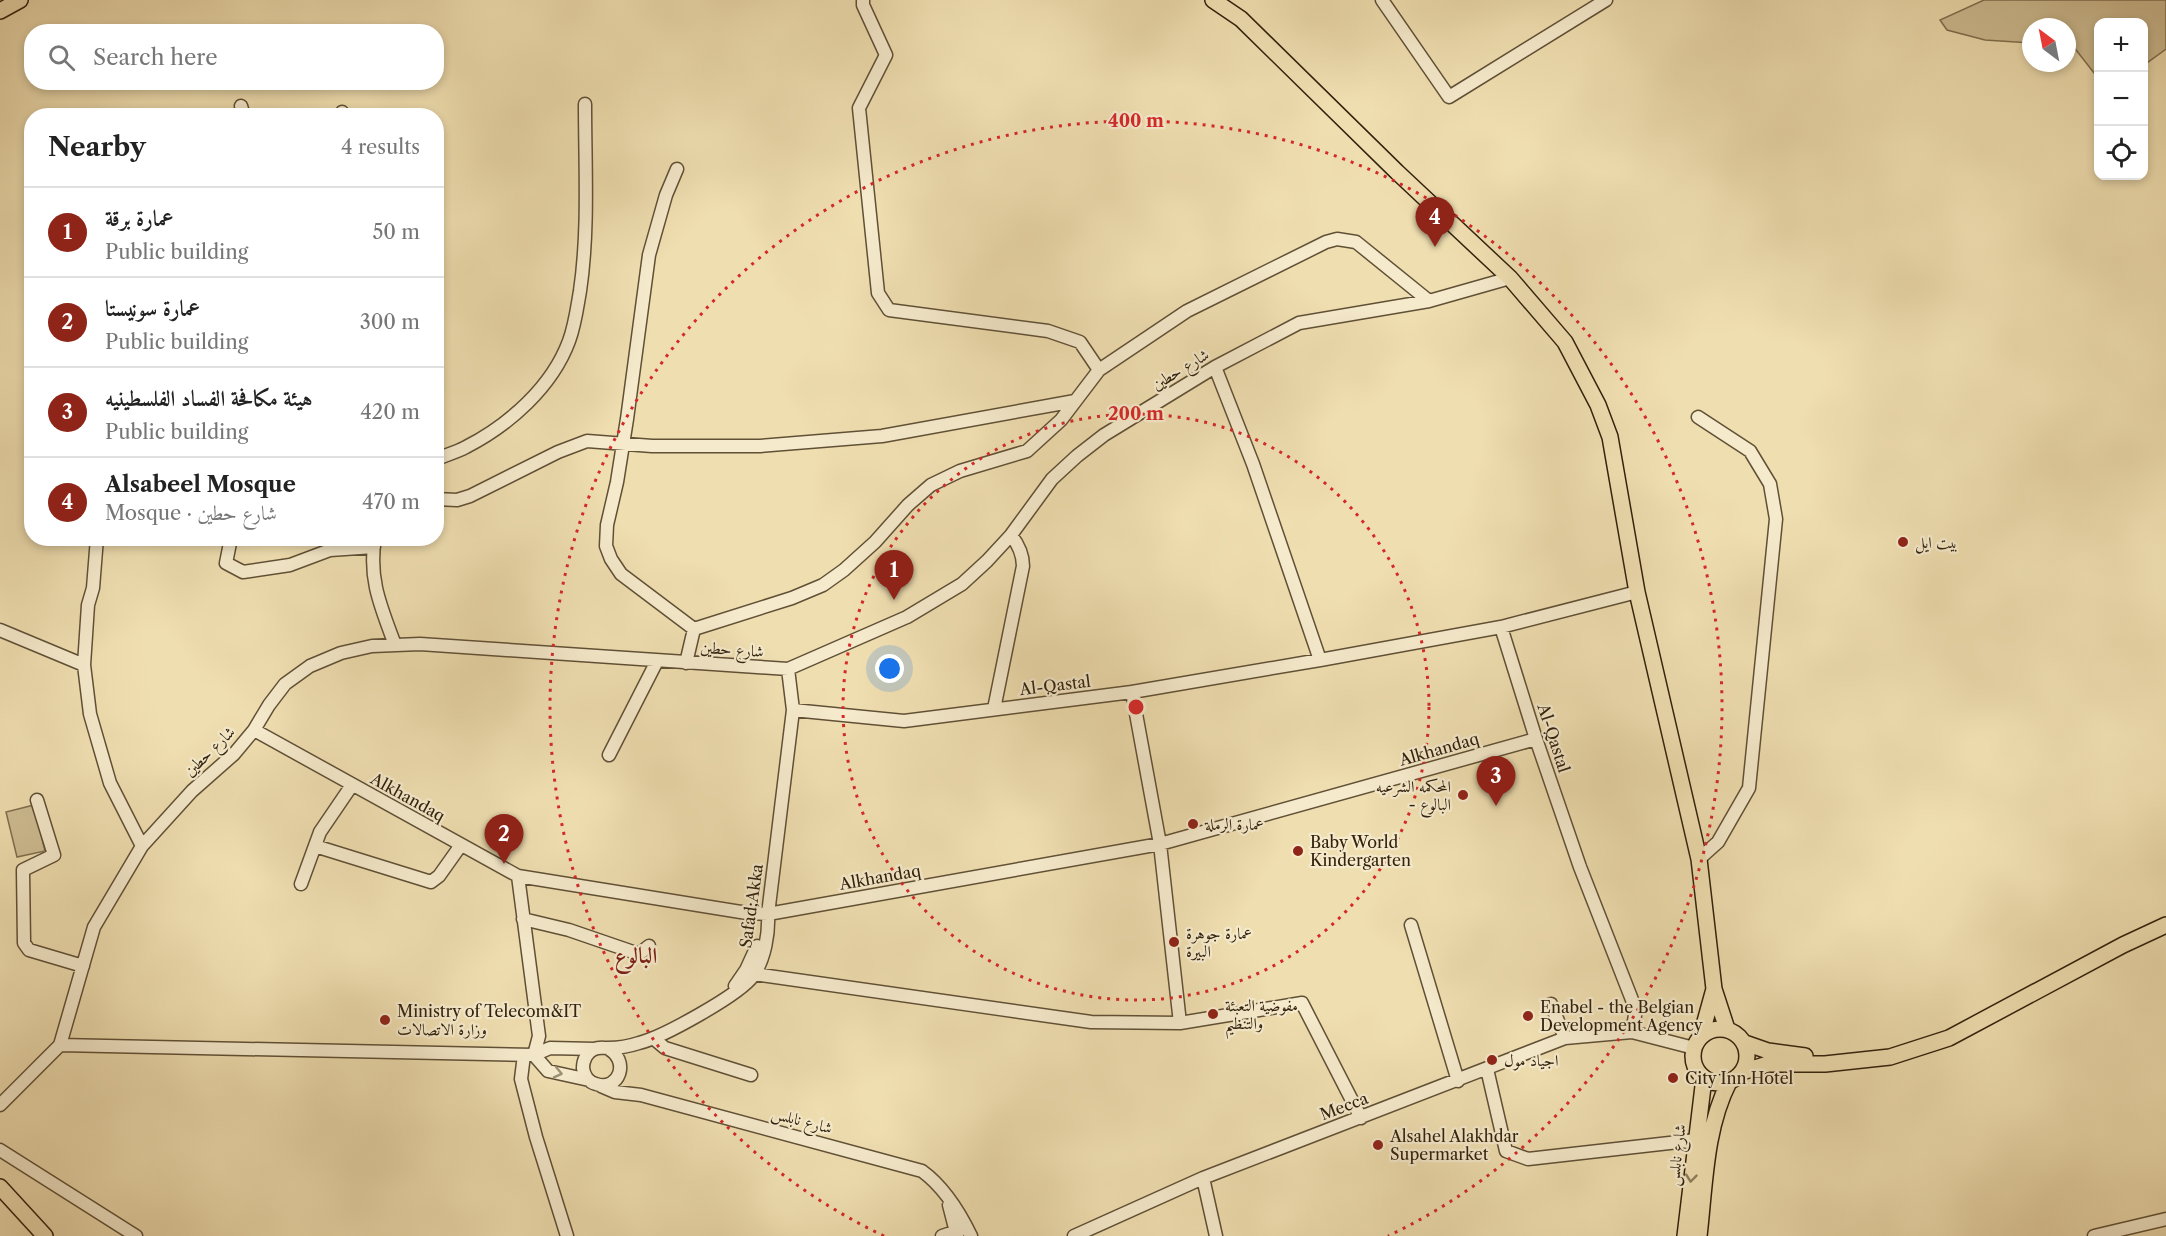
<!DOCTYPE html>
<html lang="en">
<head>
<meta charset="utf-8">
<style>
  :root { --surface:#fff; --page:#f6f6f6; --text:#222; --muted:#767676; --line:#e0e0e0; --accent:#8f2418 }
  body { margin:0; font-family:"Libre Caslon Text",Amiri,serif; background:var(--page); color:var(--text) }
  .controls { position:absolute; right:18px; top:18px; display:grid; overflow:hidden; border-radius:12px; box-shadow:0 3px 9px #0003 }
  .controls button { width:54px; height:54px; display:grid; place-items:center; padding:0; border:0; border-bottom:2px solid var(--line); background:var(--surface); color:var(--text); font:30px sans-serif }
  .compass { position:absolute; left:2022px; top:18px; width:54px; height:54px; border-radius:50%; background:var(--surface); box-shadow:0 3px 9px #0003; rotate:328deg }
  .you { position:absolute; left:890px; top:669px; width:21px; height:21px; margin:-15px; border:4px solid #fff; border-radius:50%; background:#1a73e8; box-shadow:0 0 0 9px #1a73e833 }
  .badge { display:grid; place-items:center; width:39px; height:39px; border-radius:50%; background:var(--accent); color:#fff; font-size:20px; font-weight:700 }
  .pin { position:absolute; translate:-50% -50px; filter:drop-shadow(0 2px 3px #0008) }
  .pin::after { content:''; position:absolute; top:32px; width:21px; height:18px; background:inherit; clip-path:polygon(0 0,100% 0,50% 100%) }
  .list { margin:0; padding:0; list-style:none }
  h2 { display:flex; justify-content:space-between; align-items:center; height:78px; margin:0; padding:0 24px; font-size:26px }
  h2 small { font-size:20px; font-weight:400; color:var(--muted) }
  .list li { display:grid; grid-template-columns:39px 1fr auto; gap:18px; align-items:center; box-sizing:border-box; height:90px; padding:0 24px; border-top:2px solid var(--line) }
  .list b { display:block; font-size:22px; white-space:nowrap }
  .list p { margin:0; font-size:20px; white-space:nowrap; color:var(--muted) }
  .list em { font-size:20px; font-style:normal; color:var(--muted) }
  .icon { flex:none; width:33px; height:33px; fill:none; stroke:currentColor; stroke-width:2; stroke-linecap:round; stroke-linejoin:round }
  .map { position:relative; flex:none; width:2166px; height:1236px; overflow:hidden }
  .search { position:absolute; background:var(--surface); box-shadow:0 3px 9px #0003; left:24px; top:24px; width:420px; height:66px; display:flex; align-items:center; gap:15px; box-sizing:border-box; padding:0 21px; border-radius:24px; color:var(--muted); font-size:22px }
  .panel { position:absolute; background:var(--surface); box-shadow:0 3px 9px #0003; left:24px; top:108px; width:420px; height:438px; border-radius:24px }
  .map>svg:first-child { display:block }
  .green { fill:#cfbe94; stroke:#807050; stroke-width:1.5 }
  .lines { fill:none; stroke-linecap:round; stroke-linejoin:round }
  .minor-casing { stroke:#605036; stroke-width:15 }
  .major-casing { stroke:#31210d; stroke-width:18 }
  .minor { stroke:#f5eacc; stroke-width:12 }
  .major { stroke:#efdeb0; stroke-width:15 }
  .oneway { stroke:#9d9076 }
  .oneway2 { stroke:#90805e }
  .ring { fill:none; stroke:#d62828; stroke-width:3; stroke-dasharray:3 6 }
  .poi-dot { fill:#8f2418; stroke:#f5eacc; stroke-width:2 }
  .labels { text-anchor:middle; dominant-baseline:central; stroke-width:4.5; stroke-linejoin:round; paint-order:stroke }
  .street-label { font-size:16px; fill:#31210d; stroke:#f5eacc }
  .poi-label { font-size:16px; fill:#31210d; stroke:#f5eacc; text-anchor:start }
  .district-label { font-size:22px; font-weight:bold; fill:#7a1f14; stroke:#f5eacc }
  .centre { fill:#d62828; stroke:#f5eacc; stroke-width:3 }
  .ring-label { font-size:18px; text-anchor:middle; font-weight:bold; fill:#d62828; stroke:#f5eacc; stroke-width:4.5; stroke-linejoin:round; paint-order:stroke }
</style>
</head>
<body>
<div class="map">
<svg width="2166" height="1236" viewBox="0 0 2166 1236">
  <rect width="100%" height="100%" fill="#efdeb0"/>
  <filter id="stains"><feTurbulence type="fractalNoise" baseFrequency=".00333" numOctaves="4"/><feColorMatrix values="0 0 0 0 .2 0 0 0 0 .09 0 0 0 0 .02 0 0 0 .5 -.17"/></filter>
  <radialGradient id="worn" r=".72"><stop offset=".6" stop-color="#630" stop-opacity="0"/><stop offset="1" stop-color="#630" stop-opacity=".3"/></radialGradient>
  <path class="green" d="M1984,0h182v49l-22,16v-43h-46v56l-25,-32h-6v-19h-36v16l-46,-3 -38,-10 -7,-10z
    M34,805l11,46 -28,6 -11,-45z"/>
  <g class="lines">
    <defs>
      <path id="minor" d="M863,0v5l23,50 -27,53 19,185 11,17 159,21 32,11 19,28
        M1382,0l67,97 157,-97
        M241,106l3,10
        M342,112l1,4
        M677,169l-11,26 -17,60 -22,164 -10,63 -10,43 -1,21 5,13 10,15 73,55
        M1215,367l38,97 67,196 181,-33 35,112 44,128 56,143 -4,22
        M1698,417l52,34 20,33 6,35 -27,269 -31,54 -19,17
        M436,459c10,-4 21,-7 30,-12 43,-22 86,-60 103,-106 6,-16 8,-33 11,-50 9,-61 5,-125 5,-187
        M436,499l21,1 13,-4 88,-44 29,-11 65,5h108l122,-10 193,-35
        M97,538l-4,50 -5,17 -4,60 6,49 20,69 32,63
        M231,538l-5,25 17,9 47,-7 40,-15 44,-3
        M375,538c-7,41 6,69 20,107
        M1501,627l136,-35
        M0,630l84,35
        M686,663l8,-34 98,-31 31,-13 21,-15 31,-28 33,-37 23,-20 29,-14 67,-20 34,-31 38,-50 88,-59 139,-69 11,-3 19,3 73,59
        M1132,692l28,152 20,179
        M994,709l29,-143c0,-12 -5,-22 -12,-31
        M793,710l111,11 228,-29 188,-32
        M254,730l264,146 229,37 21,1 392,-70 376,-105
        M609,755l48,-94
        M37,800l17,55 -31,15 1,73 5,7 54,16
        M315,846l116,36 8,-6 22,-31
        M518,876l21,160 -5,19
        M301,884l19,-52 32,-47
        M523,919l46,11 70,24 10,-8
        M1411,925l47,156
        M754,974l337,48 89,1 122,-20 59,115
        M735,986l11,-16 11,-24
        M1551,1004l14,34
        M653,1038l12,10 86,27
        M60,1045l474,10 16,-7 45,1
        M607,1048c24,12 12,44 -11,36 -8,-2 -12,-9 -13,-16 0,-8 4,-16 11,-19 5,-2 9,-1 14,-1 10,0 22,-2 31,-5 24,-6 100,-48 114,-67 12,-17 16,-43 15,-62l25,-204 -5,-41
        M524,1055l-3,24 15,58 31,99
        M534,1055l14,16 41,9
        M1487,1069l19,82 22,8 168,-19
        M601,1086l14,6 26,3 281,76c22,16 37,40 49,65
        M0,1105l60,-60 34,-118 48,-81 50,-55 42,-37 20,-24 15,-25 16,-21 25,-18 31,-13 31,-7 48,-2 368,25 119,-52 55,-33 25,-23 24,-26 41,-56 25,-23 27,-21 111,-68 84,-44 130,-22 81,-23
        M0,1150l136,86
        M1203,1178l13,58
        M949,1205l8,31
        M942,1236l21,-7
        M1074,1236l129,-58 362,-140 67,-6 62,16
        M2094,1236l72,-17"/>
      <path id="major" d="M1213,0l28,19 156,153 113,106 55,64 33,63 12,32 27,155 62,267 15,130 13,40
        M0,11l20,-11
        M1693 1056a27 27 0 1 1 54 0a27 27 0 1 1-54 0Z
        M1701,1036l13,-47
        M1745,1043l23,8 37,5
        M1742,1072l26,-8h57l65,-7 59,-19 174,-93 43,-20
        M0,1187l45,49
        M1685,1236l19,-158
        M1699,1236c6,-51 6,-107 30,-154"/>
    </defs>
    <use href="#minor" class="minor-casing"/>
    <use href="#major" class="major-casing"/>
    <use href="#minor" class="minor"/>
    <use href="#major" class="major"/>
  </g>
  <defs><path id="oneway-chevron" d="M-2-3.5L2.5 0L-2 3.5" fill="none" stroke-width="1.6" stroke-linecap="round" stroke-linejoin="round" transform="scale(1.5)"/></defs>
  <use class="oneway" href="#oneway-chevron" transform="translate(558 1073) rotate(13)"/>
  <use class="oneway2" href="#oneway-chevron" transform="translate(1691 1178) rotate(96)"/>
  <g class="ring">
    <circle cx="1136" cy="707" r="293"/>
    <path d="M884 1236A586 586 0 1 1 1388 1236"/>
  </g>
  <g class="poi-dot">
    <circle cx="1903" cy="542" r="6"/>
    <circle cx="1463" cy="795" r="6"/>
    <circle cx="1193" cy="824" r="6"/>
    <circle cx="1298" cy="851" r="6"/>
    <circle cx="1174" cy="942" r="6"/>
    <circle cx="1213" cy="1014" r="6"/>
    <circle cx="1528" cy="1016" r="6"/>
    <circle cx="385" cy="1020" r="6"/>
    <circle cx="1492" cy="1060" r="6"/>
    <circle cx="1673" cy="1078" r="6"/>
    <circle cx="1378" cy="1145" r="6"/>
  </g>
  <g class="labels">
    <g class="street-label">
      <text transform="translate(1180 369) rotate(-31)">شارع حطين</text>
      <text transform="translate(732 649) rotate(4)">شارع حطين</text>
      <text transform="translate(1055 685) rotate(-7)">Al-Qastal</text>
      <text transform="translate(1554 738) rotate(72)">Al-Qastal</text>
      <text transform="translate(1439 749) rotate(-16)">Alkhandaq</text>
      <text transform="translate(209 751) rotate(-44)">شارع حطين</text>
      <text transform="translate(408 797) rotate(29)">Alkhandaq</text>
      <text transform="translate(880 877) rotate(-10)">Alkhandaq</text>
      <text transform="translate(751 906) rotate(-82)">Safad;Akka</text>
      <text transform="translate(1344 1106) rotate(-21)">Mecca</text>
      <text transform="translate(802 1120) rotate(15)">شارع نابلس</text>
      <text transform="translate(1676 1155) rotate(-83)">شارع نابلس</text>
    </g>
    <g class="poi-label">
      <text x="1915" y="542">بيت ايل</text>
      <text x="1451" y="786" text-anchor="end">المحكمه الشرعيه<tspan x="1451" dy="18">- البالوع</tspan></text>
      <text x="1205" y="824">عمارة الرملة</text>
      <text x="1310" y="842">Baby World<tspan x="1310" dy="18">Kindergarten</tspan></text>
      <text x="1186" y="933">عمارة جوهرة<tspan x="1186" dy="18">البيرة</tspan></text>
      <text x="1225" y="1005">مفوضية التعبئة<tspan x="1225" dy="18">والتنظيم</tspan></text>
      <text x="1540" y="1007">Enabel - the Belgian<tspan x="1540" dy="18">Development Agency</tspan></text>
      <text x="397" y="1011">Ministry of Telecom&amp;IT<tspan x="397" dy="18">وزارة الاتصالات</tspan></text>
      <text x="1504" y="1060">اجياد مول</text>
      <text x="1685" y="1078">City Inn Hotel</text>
      <text x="1390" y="1136">Alsahel Alakhdar<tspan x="1390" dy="18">Supermarket</tspan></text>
    </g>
    <g class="district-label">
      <text x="636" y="955">البالوع</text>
    </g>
  </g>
  <circle cx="1136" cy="707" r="9" class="centre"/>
  <g class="ring-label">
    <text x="1136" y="127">400 m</text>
    <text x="1136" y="420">200 m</text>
  </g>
  <rect width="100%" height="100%" filter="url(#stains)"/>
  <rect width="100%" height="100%" fill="url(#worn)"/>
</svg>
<div class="controls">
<button>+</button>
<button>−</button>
<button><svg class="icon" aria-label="locate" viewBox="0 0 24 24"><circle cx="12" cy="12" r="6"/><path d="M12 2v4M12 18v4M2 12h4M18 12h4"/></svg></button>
</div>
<svg class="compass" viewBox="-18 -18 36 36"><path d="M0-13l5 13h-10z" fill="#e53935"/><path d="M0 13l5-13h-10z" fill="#767676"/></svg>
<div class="you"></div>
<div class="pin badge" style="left:894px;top:600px">1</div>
<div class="pin badge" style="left:504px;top:864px">2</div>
<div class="pin badge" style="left:1496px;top:806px">3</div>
<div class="pin badge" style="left:1435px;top:247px">4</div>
<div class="search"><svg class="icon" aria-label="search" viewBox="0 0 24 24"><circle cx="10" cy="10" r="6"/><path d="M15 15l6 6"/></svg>Search here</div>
<section class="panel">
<h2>Nearby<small>4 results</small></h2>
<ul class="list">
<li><span class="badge">1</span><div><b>عمارة برقة</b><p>Public building</p></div><em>50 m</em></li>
<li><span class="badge">2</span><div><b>عمارة سونيستا</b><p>Public building</p></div><em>300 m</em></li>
<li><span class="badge">3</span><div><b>هيئة مكافحة الفساد الفلسطينيه</b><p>Public building</p></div><em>420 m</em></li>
<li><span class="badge">4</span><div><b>Alsabeel Mosque</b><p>Mosque · شارع حطين</p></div><em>470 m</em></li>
</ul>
</section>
</div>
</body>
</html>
